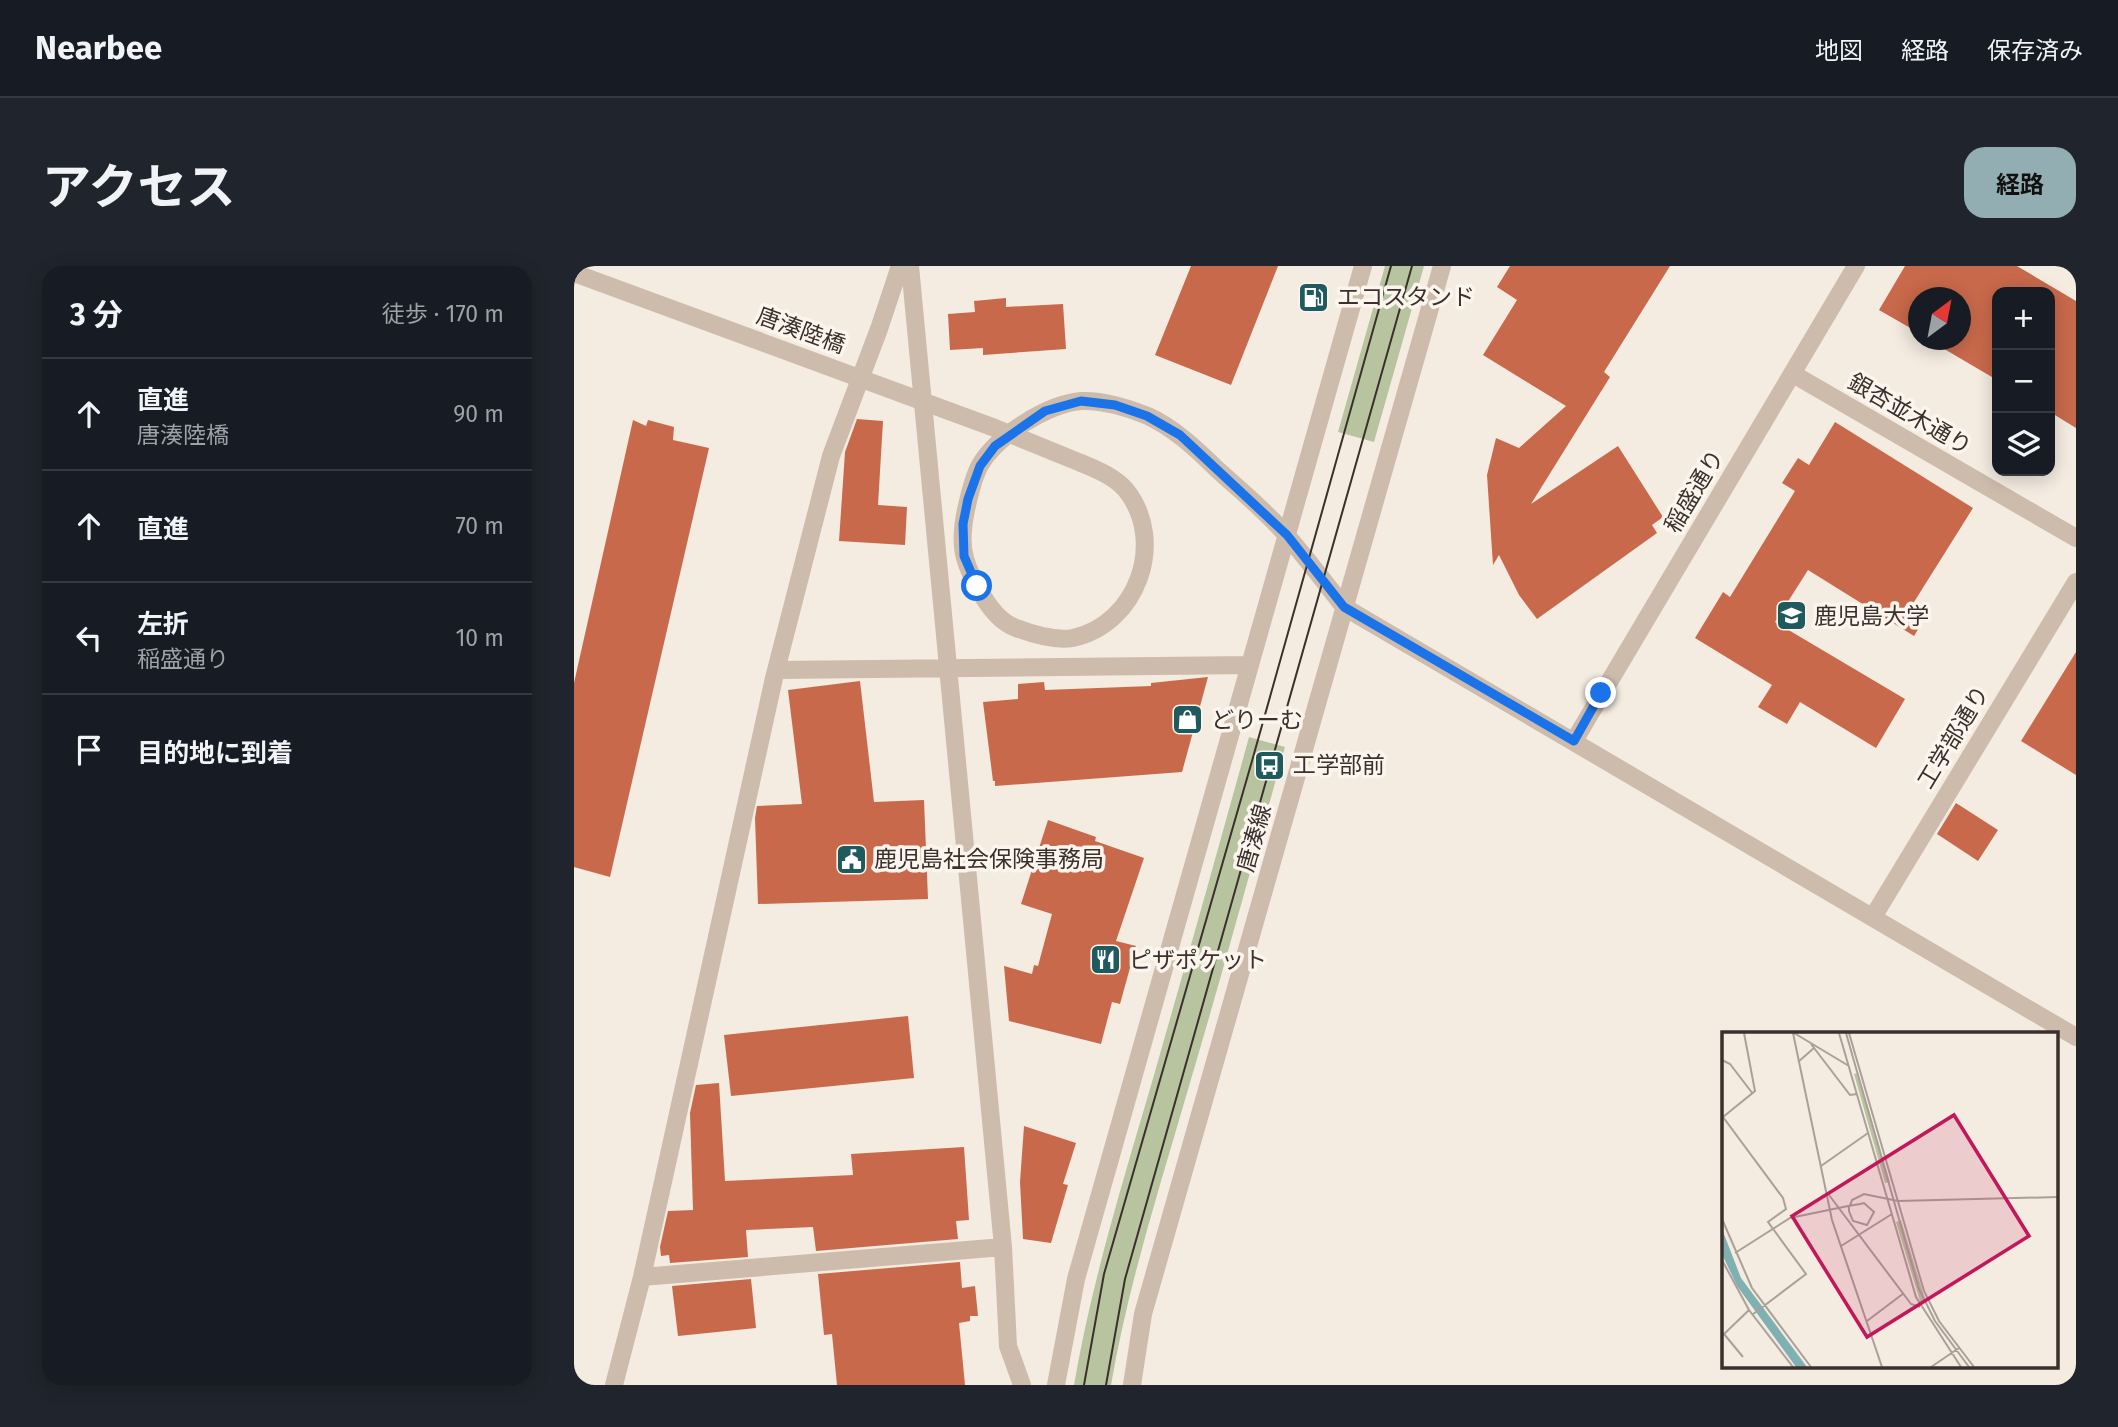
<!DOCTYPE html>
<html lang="ja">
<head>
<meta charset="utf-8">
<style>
  :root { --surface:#171b24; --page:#20242c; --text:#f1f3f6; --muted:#9ea1a6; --line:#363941; --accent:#92aeb2 }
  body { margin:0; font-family:"Fira Sans","Noto Sans JP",sans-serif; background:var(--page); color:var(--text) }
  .controls { position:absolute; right:21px; top:21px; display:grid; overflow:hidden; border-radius:14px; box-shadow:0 4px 18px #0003 }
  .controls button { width:63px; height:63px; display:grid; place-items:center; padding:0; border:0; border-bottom:2px solid var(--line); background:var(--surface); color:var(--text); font:35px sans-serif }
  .compass { position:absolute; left:1334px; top:21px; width:63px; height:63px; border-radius:50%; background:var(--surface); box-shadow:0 4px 18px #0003; rotate:32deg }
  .stop { position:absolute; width:21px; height:21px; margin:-16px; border:5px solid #1a73e8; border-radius:50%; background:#fff }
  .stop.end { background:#1a73e8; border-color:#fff; box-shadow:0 2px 7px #0008 }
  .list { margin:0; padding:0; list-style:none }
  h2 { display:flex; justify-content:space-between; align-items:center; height:91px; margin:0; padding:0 28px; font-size:30px }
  h2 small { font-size:23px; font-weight:400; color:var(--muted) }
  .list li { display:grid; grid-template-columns:46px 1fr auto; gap:21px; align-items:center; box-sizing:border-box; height:112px; padding:0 28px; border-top:2px solid var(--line) }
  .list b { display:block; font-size:26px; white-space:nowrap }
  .list p { margin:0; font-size:23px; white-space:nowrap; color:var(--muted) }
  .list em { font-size:23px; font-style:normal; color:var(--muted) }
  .icon { flex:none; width:38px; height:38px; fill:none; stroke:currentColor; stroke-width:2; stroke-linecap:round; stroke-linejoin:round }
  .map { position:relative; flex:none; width:1502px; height:1119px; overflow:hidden; border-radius:21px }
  header { display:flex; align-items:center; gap:42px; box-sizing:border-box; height:98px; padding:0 35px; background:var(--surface); border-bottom:2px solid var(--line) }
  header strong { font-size:33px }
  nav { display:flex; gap:38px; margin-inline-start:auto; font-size:24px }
  .intro { display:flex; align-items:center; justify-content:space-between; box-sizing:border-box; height:168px; padding:0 42px }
  h1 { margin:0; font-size:49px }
  .button { padding:18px 32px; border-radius:21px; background:var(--accent); color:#111; font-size:24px; font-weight:700 }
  main { display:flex; gap:42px; padding:0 42px }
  aside { flex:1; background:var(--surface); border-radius:21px; box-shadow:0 4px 18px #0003 }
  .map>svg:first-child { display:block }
  .green { fill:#b8c4a0 }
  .building { fill:#c8694b }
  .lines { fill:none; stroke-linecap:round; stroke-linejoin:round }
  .minor { stroke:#cdbbac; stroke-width:18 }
  .tram { stroke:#3b302b; stroke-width:2 }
  .minor-bridge { stroke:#cdbbac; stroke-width:18 }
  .route { stroke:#1a73e8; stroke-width:9 }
  .labels { text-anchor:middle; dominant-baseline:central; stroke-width:7; stroke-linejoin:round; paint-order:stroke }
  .poi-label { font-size:23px; fill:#3b302b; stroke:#fbf5ee; text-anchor:start }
  .street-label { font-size:23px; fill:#3b302b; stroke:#fbf5ee }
  .inset-road { fill:none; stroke:#aaa098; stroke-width:2 }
  .view { fill:#c2185b; fill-opacity:0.15; stroke:#c2185b; stroke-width:3.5 }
  .inset-edge { fill:none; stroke:#3b302b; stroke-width:3.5 }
</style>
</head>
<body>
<header>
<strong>Nearbee</strong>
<nav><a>地図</a><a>経路</a><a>保存済み</a></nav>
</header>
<div class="intro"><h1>アクセス</h1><a class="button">経路</a></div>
<main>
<aside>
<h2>3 分<small>徒歩 · 170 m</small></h2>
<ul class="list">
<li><svg class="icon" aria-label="ahead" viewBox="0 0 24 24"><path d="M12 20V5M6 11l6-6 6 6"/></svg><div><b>直進</b><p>唐湊陸橋</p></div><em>90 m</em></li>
<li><svg class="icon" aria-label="ahead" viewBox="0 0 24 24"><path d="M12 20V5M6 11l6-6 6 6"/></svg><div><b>直進</b></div><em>70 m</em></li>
<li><svg class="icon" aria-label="left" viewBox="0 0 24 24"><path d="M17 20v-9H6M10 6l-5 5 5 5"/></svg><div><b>左折</b><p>稲盛通り</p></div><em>10 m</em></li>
<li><svg class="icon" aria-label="arrive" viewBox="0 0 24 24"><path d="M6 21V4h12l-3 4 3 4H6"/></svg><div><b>目的地に到着</b></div></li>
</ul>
</aside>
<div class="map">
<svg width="1502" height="1119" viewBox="0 0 1502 1119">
  <rect width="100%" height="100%" fill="#f4ebe1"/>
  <path class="green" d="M811,0h39l-50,176 -36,-10z
    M675,471l36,10c-32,115 -64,231 -98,346 -28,96 -59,193 -76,292h-37c18,-105 50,-207 80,-310 32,-112 64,-225 95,-338z"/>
  <path class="building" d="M617,0h87l-47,119 -76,-30z
    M936,0h160l-66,106 6,5 -79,127 87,-58 45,71 -11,8 5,8 -120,86 -18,-24 -20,-40 -6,10 -6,-90 9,-37 23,10 47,-42 -83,-51 34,-55 -20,-13z
    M1331,0h112l59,35v127l-26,-16v-120h-53v88l-68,-40h32v-42h-42v35l-40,-23z
    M432,32v9l57,-3 3,45 -83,6v-7l-33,2 -2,-36 27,-2 -1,-11z
    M283,153l26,2 -5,84 29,2 -2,38 -66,-4 6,-89z
    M59,154l13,6 2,-6 26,7 -1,13 36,8 -99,429 -36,-10v-184z
    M1261,156l138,86 -59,94 15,9 -15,25 -106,-66 -33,52 130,77 -29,49 -76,-46 -13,22 -29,-17 14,-22 -77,-47 28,-46 7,5 65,-106 -13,-8 16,-25 11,7z
    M1502,386v123l-55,-34z
    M634,411l-26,95 -187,14v-5h-2l-10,-79 35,-3v-15l26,-2 1,8 106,-4v-3z
    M286,415l14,121 50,-2 4,99 -170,5 -3,-86 2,-12 45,-2 -14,-114z
    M1382,537l42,27 -20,31 -41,-27z
    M474,554l48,17 -1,4 49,17 -28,83 20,5 -16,58 -8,-2 -11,42 -92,-23 -5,-55 28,8 2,-9 4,1 14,-52 -31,-10z
    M334,750l6,62 -183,18 -7,-61z
    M145,817l6,98 128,-6 -2,-21 113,-7 5,73 -13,1 2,18 -142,12 -3,-24 -67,3 2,27 -78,6 -1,-8 -8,1 -1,-9 8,-36 25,-1 -3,-97 6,-28z
    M450,860l52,17 -13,41 5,1 -17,58 -28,-4 -3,-57z
    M386,996l2,26 13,-2 3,30h-8v5l-11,2 6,62h-128l-5,-51 -8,1 -6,-61z
    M177,1013l5,49 -78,8 -6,-50z"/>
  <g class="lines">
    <path class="minor" d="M336,0l93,981 5,99 14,39
      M1219,108l283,164
      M507,197c16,7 33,13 45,27 41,52 11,134 -53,148 -17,3 -41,-4 -57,-10 -16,-6 -28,-22 -36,-37 -6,-10 -12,-22 -15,-33 -4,-14 -2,-34 1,-48 3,-14 7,-32 14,-45 17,-29 67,-61 101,-64 21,-1 48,7 67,15 28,13 49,34 71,55 23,21 49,42 69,66 20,23 38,47 56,70l732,430
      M203,404l473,-5
      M1000,475l282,-475
      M1299,651l203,-335
      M68,1011l361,-30
      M40,1119l28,-108 132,-599 57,-222 48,-127 21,-63
      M482,1119l20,-106 287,-1013
      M558,1119l11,-71 299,-1048"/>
    <path class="tram" d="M510,1119l20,-111 148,-513 139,-495
      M532,1119l19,-106 287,-1013"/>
    <path class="minor-bridge" d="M0,7l421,155 86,35"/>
  </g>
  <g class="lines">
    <path class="route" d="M403,320l-13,-30 -1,-32 5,-25 12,-33 15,-20 50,-35 36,-10 34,4 32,11 33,19 107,100 57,72 230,134 27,-48"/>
  </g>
  <defs>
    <symbol id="fuel-square" viewBox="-11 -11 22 22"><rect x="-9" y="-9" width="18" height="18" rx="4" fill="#1f5a5e" stroke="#fbf5ee"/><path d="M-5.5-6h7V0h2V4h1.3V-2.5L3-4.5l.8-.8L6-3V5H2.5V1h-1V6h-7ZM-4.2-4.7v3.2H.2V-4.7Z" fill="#fff"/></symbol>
    <symbol id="university-square" viewBox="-11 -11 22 22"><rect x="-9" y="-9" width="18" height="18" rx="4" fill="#1f5a5e" stroke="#fbf5ee"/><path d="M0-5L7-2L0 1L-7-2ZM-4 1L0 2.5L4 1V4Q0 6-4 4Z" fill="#fff"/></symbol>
    <symbol id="shop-square" viewBox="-11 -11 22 22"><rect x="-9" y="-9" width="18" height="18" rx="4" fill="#1f5a5e" stroke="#fbf5ee"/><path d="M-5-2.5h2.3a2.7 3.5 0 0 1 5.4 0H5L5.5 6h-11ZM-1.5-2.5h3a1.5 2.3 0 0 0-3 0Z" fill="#fff"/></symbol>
    <symbol id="bus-square" viewBox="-11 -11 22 22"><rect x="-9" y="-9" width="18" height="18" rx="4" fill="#1f5a5e" stroke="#fbf5ee"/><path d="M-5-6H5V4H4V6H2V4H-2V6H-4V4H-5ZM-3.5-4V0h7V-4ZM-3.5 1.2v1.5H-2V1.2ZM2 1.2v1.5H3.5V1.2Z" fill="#fff"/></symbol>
    <symbol id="civic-square" viewBox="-11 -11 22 22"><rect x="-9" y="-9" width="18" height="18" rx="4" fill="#1f5a5e" stroke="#fbf5ee"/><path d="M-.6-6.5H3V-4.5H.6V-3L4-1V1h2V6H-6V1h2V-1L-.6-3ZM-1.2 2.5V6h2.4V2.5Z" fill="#fff"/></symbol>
    <symbol id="restaurant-square" viewBox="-11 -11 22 22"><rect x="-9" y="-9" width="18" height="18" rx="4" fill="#1f5a5e" stroke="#fbf5ee"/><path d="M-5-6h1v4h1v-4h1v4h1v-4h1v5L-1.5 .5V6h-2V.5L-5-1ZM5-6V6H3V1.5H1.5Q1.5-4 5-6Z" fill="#fff"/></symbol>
  </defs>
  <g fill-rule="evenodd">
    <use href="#fuel-square" x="722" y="14" width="35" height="35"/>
    <use href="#university-square" x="1200" y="332" width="35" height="35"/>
    <use href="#shop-square" x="596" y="436" width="35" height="35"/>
    <use href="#bus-square" x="678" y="482" width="35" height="35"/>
    <use href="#civic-square" x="260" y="576" width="35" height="35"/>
    <use href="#restaurant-square" x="514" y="676" width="35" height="35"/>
  </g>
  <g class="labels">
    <g class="poi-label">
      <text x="763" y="31">エコスタンド</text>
      <text x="1240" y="350">鹿児島大学</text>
      <text x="637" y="454">どりーむ</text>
      <text x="719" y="499">工学部前</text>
      <text x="300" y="593">鹿児島社会保険事務局</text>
      <text x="555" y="694">ピザポケット</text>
    </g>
    <g class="street-label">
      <text transform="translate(227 64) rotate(20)">唐湊陸橋</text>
      <text transform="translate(1336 148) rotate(30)">銀杏並木通り</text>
      <text transform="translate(1120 225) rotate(-59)">稲盛通り</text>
      <text transform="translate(1379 471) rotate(-59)">工学部通り</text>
      <text transform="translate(680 572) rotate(-74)">唐湊線</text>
    </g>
  </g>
  <g transform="translate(1148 766)">
    <rect width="336" height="336" fill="#f4ebe1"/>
    <path d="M136,41l32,109 -5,1 -31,-109zM179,188l25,82 -5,2 -25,-82z" fill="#b8c4a0"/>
    <path d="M0,197l19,49 66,89h-11l-59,-81 -15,-32z" fill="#7fb0b2"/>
    <path class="inset-road" d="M71,1l39,187 50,147M72,1l55,33M117,1l77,264 45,70M124,1l73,256 16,32 34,46M127,1l75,258 15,30 35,46M89,12l39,51 7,-1M0,28l8,4 23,30M76,30l16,-14M1,85l60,81 3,11 -18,13 38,52 -54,41M1,85l32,-26 -11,-58M99,134l47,-33M107,163l82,109 9,3M0,187l30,69 59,79M119,214l51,-32M13,221l55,-35 58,-12 12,-2 4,-1 10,9 -7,13 -14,-4 -4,-10v-4l2,-4 1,-3 12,-6 34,7 160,-4M0,228l27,50 44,57M145,289l37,-28M2,302l19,23M0,304l27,-26M209,335l28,-19"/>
    <path class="view" d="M232,83l75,121 -162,101 -75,-121z"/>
    <rect width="336" height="336" class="inset-edge"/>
  </g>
</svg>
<div class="controls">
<button>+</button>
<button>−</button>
<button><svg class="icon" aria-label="layers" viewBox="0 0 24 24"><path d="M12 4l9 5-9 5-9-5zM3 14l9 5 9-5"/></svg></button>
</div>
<svg class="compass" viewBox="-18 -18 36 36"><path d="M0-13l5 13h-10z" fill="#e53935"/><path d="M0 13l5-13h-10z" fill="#9ea1a6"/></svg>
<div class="stop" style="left:403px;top:320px"></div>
<div class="stop end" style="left:1027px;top:427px"></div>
</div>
</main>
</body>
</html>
